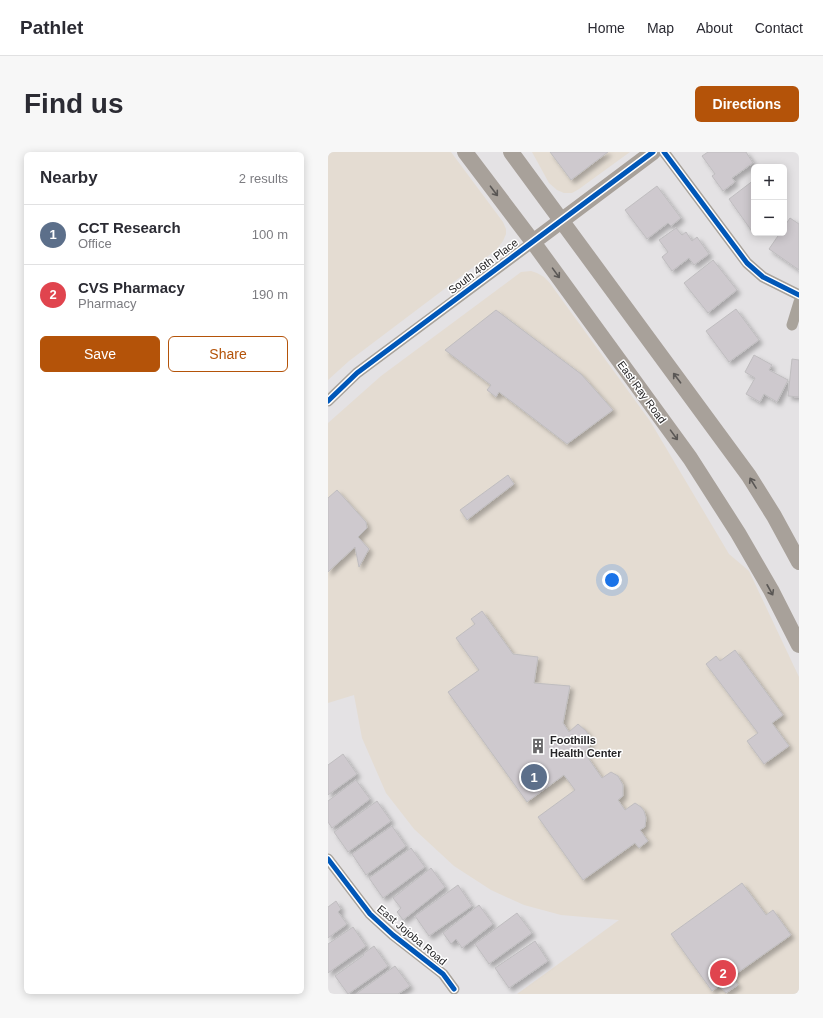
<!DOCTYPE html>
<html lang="en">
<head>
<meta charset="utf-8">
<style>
  :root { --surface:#fff; --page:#f7f7f7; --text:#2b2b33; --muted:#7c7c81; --line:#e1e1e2; --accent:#b45309 }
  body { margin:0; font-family:Arial,sans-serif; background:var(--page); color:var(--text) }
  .controls { position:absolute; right:12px; top:12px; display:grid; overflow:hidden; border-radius:6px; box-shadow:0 2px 10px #0003 }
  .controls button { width:36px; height:36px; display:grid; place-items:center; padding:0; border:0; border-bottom:1px solid var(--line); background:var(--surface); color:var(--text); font:20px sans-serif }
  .you { position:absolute; left:284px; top:428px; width:14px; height:14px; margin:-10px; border:3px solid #fff; border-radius:50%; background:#1a73e8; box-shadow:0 0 0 6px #1a73e833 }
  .badge { display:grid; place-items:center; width:26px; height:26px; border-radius:50%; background:var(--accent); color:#fff; font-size:13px; font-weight:700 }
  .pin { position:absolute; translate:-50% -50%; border:2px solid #fff; box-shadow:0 1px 4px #0006 }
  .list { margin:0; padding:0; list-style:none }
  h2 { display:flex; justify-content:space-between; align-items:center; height:52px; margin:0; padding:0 16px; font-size:17px }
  h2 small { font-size:13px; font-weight:400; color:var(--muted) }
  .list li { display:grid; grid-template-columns:26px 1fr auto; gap:12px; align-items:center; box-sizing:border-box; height:60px; padding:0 16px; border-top:1px solid var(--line) }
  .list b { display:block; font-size:15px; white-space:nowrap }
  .list p { margin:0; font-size:13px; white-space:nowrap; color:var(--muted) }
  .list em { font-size:13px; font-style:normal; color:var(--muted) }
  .actions { display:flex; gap:8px; padding:12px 16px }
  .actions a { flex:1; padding:9px 0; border:1px solid var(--accent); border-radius:6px; text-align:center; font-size:14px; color:var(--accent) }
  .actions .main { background:var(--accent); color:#fff }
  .map { position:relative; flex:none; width:471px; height:842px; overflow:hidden; border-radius:6px }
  header { display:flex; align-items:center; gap:24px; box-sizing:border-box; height:56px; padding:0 20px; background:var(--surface); border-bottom:1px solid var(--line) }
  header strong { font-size:19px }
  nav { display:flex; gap:22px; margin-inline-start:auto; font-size:14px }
  .intro { display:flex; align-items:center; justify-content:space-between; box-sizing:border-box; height:96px; padding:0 24px }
  h1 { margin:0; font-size:28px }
  .button { padding:10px 18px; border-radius:6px; background:var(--accent); color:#fff; font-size:14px; font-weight:700 }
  main { display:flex; gap:24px; padding:0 24px }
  aside { flex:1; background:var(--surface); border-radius:6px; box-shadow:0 2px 10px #0003 }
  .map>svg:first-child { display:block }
  .commercial { fill:#e4dcd2 }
  .building { fill:#cec9ce; stroke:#bfbdbf; filter:url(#shadow) }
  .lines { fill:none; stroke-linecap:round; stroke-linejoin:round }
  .street { stroke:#a9a39b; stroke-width:11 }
  .secondary { stroke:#a8a19a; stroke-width:16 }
  .cycleway-casing { stroke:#fff; stroke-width:8 }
  .cycleway { stroke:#0057b8; stroke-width:5 }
  .oneway { stroke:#5a5755 }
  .labels { text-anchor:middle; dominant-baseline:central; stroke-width:3; stroke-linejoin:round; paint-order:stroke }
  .street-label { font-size:11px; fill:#262527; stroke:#fff }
  .poi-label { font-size:11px; font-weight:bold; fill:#262527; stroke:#fff; text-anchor:start }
</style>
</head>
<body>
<header>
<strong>Pathlet</strong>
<nav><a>Home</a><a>Map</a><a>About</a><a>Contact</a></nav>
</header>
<div class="intro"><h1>Find us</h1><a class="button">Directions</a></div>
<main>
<aside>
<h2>Nearby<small>2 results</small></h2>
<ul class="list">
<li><span class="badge" style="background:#5c6f8a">1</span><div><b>CCT Research</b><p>Office</p></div><em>100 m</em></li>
<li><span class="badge" style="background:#e0444e">2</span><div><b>CVS Pharmacy</b><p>Pharmacy</p></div><em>190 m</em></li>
</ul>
<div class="actions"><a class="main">Save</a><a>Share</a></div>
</aside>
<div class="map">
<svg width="471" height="842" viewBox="0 0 471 842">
  <defs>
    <filter id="shadow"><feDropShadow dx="3.5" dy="3.5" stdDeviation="2" flood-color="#0004"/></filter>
  </defs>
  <rect width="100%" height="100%" fill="#e4e2e4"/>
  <path class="commercial" d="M0,0h123l52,70 3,7v5l-3,7 -7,9 -147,111 -21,19z
    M204,0h98l-51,37 -7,4h-8l-7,-3 -8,-7z
    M203,119l6,2 7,4 5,5 101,139 79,133 20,17 50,106v317h-282l102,-74 -58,-5 -37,-10 -33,-15 -37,-24 -40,-37 -28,-36 -24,-55 -8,-43 -26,8v-280l53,-47 140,-104z"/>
  <path class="building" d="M222,0h58l-37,28z
    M380,0h38l7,11 -21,15 3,4 -12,9 -11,-15 3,-2 -13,-18z
    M426,28v48l-3,2 -22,-31z
    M329,34l24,32 -10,8 -3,-3 -21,16 -22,-29z
    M462,66l9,6v46l-30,-21 11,-16h4v-6z
    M348,76l6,7 4,-3 6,9 5,-4 12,17 -15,11 -5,-7 -17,13 -10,-14 6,-5 -9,-12z
    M385,108l24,30 -29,23 -24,-30z
    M408,157l23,31 -30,22 -23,-31z
    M168,158l85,64 32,36 -46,34 -68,-52 -3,5 -9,-7 4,-5 -46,-35z
    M426,203l18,10 -3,5 19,10 -11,22 -13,-8 -4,8 -14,-8 9,-16 -10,-6z
    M464,207l7,1v37l-11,-1z
    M180,323l6,9 -47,36 -7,-10z
    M9,338l29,32 1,6 -9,9 11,12 -10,18 -4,-20 -27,25v-74z
    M154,459l31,43 25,3 -4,26 36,3 -7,37 6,9 9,-8 8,7 3,5 1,6 -2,7 -4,3 18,26 9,-6 7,4 5,9v11l-5,4 7,10 10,-7 6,4 3,4 2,7 -1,9 -5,3 8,11 -9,7 -4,-5 -52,37 -45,-63 37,-27 -11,-15 -37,27 -79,-110 31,-22 -23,-32 19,-14 -4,-5z
    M407,498l48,65 -11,8 17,23 -25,18 -17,-23 11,-8 -52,-69 10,-8 4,5z
    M15,602l14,20 -29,21v-30z
    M28,628l14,19 -38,29 -4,-6v-21z
    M49,649l14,20 -43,31 -14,-20z
    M64,674l14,20 -40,29 -14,-21z
    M83,696l14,19 -42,31 -14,-20z
    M103,716l14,19 -42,33 -6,-8 4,-4 -8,-10z
    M414,731l24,32 7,-5 18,25 -79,56 -41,-57z
    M130,733l14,21 -43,30 -14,-20z
    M8,749l5,8 -3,3 9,12 -19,14v-31z
    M151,753l14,19 -31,24 -6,-9 -5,5 -8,-11z
    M189,761l15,20 -43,31 -14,-20z
    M25,775l13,19 -38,27v-29z
    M207,789l13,20 -39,27 -14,-20z
    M46,794l14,20 -40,28 -13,-18 29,-21 -1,-1z
    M67,814l15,20 -12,8h-42z
    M404,825l6,8 -12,8 -6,-7z"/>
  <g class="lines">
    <path class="street" d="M336,0l83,111 16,14 36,18
      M464,173l7,-23
      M0,249l29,-28 176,-131
      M0,707l42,55 23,21 50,39 11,15"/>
    <path class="secondary" d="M137,0l68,90 157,216 48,75 33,57 28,55
      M183,0l238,324 25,40 25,46
      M205,90l120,-90"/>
    <defs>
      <path id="cycleway" d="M336,0l83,111 16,14 36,18
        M0,249l29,-28 296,-221
        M0,707l42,55 23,21 50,39 11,15"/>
    </defs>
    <use href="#cycleway" class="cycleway-casing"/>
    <use href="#cycleway" class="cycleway"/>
  </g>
  <defs><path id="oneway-shaft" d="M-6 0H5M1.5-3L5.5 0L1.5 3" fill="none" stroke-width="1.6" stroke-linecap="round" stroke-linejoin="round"/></defs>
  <g class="oneway">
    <use href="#oneway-shaft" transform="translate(166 39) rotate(53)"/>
    <use href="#oneway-shaft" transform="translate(228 121) rotate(54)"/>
    <use href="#oneway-shaft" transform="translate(349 226) rotate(-127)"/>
    <use href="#oneway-shaft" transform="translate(346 283) rotate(54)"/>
    <use href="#oneway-shaft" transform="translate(425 331) rotate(-122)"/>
    <use href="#oneway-shaft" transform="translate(442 438) rotate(61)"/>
  </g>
  <defs>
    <symbol id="building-bare" viewBox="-9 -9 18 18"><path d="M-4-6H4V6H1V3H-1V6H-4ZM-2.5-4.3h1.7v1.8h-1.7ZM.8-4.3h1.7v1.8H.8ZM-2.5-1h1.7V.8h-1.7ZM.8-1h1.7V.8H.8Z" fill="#686769" stroke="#fff" stroke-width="2.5" paint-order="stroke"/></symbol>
  </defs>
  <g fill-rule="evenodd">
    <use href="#building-bare" x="199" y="583" width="22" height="22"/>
  </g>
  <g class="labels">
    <g class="street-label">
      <text transform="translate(155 114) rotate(-37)">South 46th Place</text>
      <text transform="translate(314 240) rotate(54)">East Ray Road</text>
      <text transform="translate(84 783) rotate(40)">East Jojoba Road</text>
    </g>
    <g class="poi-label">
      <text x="222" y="588">Foothills<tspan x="222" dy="13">Health Center</tspan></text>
    </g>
  </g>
</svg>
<div class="controls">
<button>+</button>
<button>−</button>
</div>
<div class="you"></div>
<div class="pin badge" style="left:206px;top:625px;background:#5c6f8a">1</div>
<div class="pin badge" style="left:395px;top:821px;background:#e0444e">2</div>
</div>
</main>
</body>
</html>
